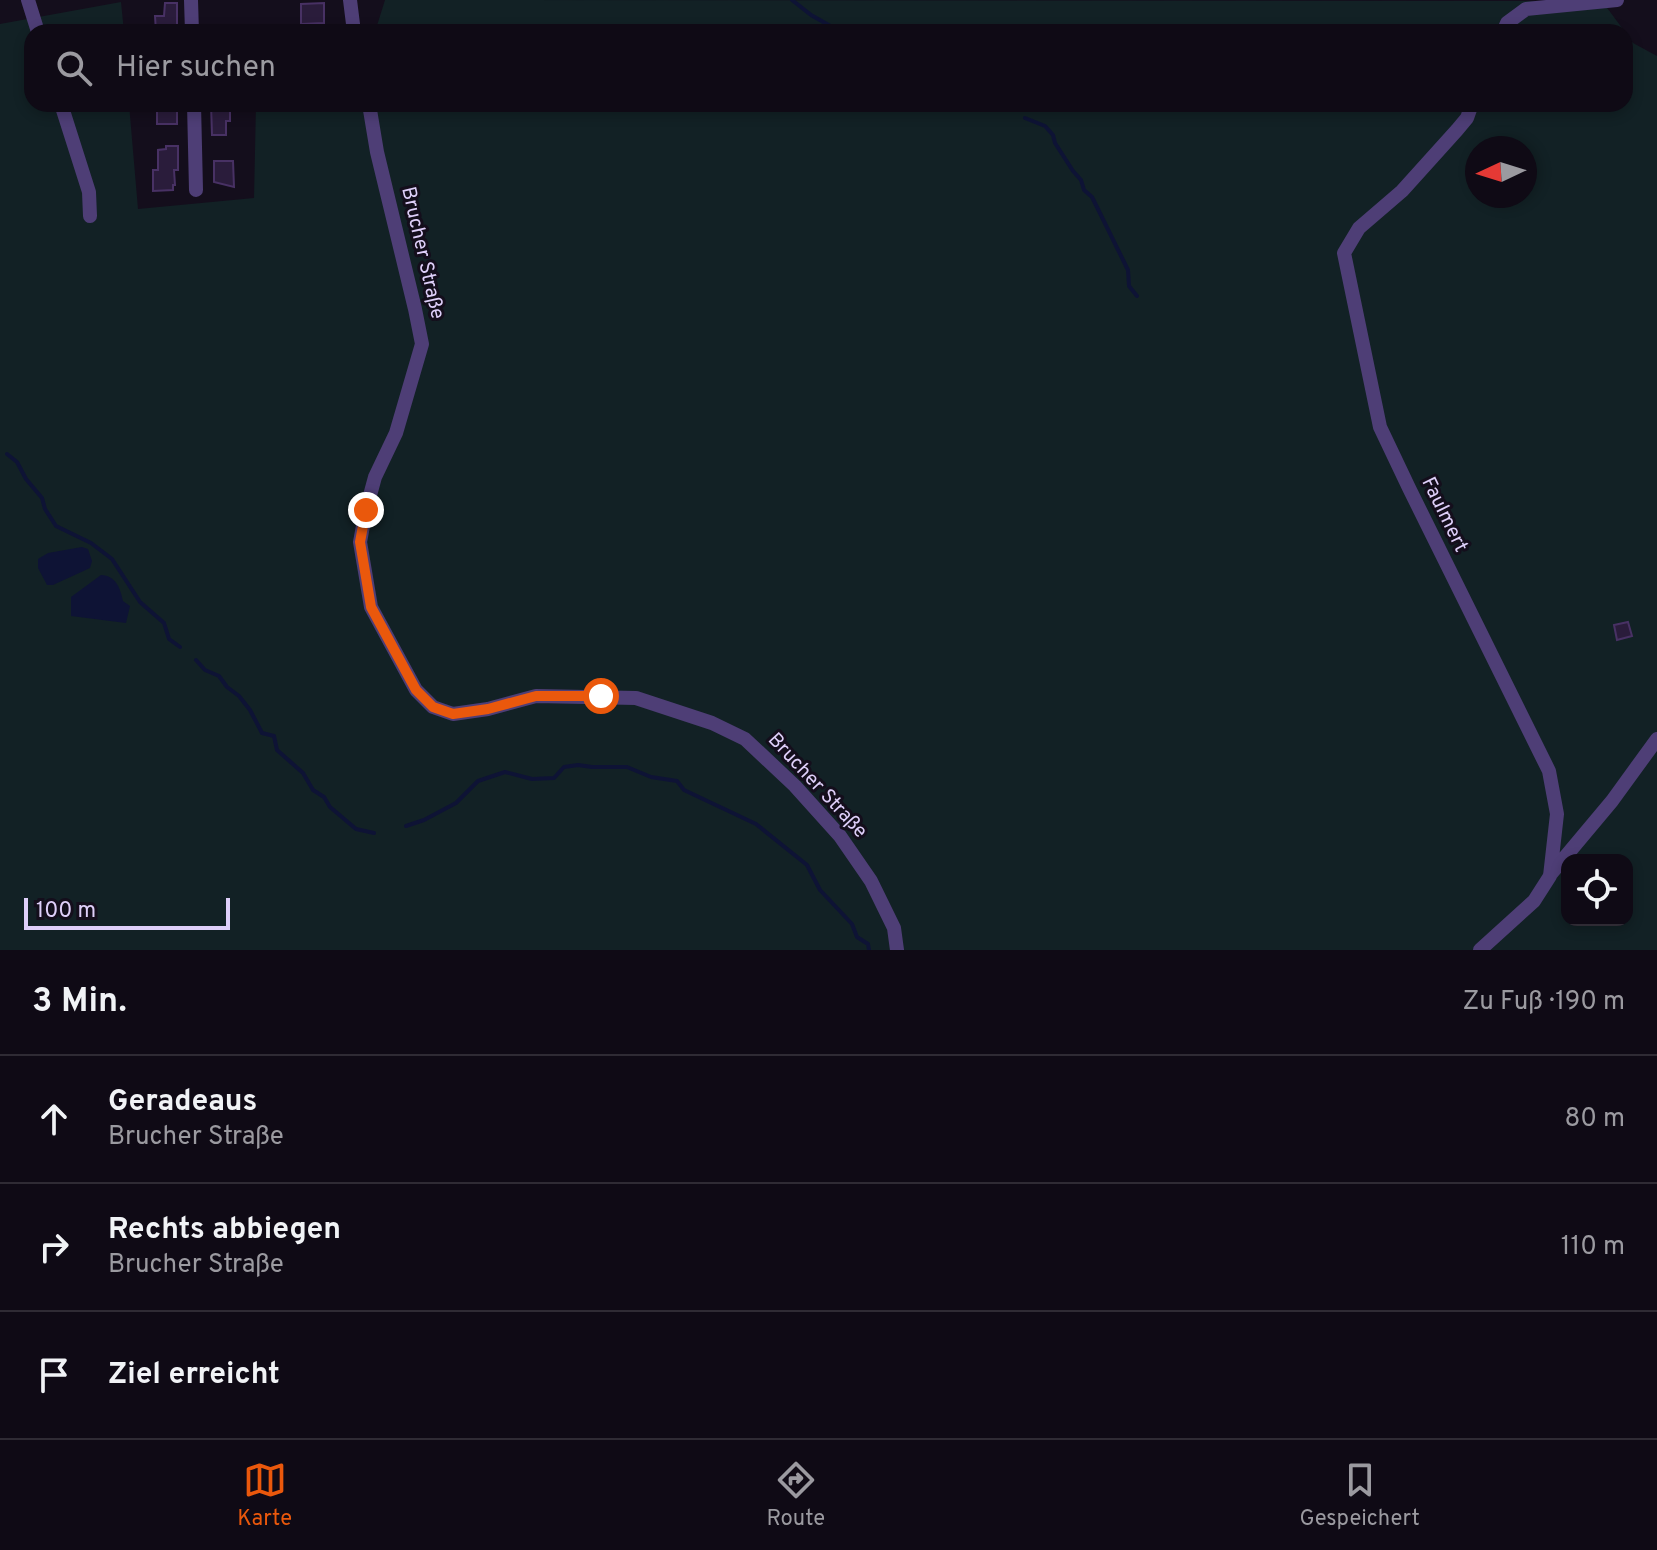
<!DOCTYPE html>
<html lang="de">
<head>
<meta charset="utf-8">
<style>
  :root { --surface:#0f0a15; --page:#18131e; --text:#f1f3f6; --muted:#9b9aa0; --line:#2f2b34; --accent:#ea580c }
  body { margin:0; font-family:Overpass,sans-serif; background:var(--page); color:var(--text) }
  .controls { position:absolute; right:24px; bottom:24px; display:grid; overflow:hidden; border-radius:16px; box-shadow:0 4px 12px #0003 }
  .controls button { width:72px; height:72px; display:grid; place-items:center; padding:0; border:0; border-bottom:2px solid var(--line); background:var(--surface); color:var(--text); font:40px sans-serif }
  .compass { position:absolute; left:1465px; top:136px; width:72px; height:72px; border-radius:50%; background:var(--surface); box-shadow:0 4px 12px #0003; rotate:266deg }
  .scale { position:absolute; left:24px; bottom:20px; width:206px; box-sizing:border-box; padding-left:8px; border:4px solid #decff9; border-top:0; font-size:22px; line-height:28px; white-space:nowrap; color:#decff9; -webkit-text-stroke:6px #140e1c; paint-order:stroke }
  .stop { position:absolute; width:24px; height:24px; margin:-18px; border:6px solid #ea580c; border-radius:50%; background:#fff }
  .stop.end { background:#ea580c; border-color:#fff; box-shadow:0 2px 8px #0008 }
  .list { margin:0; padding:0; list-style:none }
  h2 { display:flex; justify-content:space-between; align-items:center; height:104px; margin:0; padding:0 32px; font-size:34px }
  h2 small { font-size:26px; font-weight:400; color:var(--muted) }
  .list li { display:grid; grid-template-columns:52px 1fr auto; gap:24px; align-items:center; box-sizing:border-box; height:128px; padding:0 32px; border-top:2px solid var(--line) }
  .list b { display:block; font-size:30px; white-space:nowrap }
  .list p { margin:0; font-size:26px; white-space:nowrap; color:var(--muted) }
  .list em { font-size:26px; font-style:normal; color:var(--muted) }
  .icon { flex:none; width:44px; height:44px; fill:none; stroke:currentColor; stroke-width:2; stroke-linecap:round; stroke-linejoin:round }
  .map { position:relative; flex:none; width:1657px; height:950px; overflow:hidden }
  .search { position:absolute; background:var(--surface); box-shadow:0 4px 12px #0003; left:24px; right:24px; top:24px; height:88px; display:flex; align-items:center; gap:20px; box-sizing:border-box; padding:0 28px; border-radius:24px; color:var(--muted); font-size:30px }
  .sheet { height:488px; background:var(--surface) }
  nav { display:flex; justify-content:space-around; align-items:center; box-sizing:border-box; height:112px; border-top:2px solid var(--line); background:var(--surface); font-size:22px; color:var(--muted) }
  nav a { display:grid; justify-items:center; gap:4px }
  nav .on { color:var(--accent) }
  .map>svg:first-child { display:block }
  .green { fill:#122125; fill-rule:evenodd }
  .water { fill:#0e1335 }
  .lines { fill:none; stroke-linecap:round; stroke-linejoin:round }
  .stream { stroke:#0e1335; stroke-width:4 }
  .building { fill:#2a1c3b; stroke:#483164; stroke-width:2 }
  .minor { stroke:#4e3e76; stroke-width:14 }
  .route { stroke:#ea580c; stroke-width:10 }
  .labels { text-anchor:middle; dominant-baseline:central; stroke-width:6; stroke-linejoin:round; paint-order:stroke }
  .street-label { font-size:20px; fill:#decff9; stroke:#140e1c }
</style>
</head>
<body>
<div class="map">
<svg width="1657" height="950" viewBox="0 0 1657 950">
  <rect width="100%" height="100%" fill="#140e1c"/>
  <path class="green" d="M385,0l1217,1 23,31h-1250z
    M121,2l3,30h-92v72h97l9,105 116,-11 2,-94h1369v-72l8,11 24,13v894h-1657v-926zM1477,148h48v48h-48zM1567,860h60v60h-60z"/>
  <path class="water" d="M82,547l6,2 4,12 -2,7 -37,17h-6l-9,-17v-9l10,-6z
    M101,575c15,1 19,12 22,26l7,5 -4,17 -55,-7v-19z"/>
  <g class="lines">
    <path class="stream" d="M792,0l19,15 30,17
      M1006,104l7,6
      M1025,118l20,8 8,9 2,8 18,28 8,9 3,10 8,7 36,73 1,16 8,10
      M7,454l10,8 9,17 16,19 3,11 11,17 35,17 21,16 28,43 24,21 5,16 11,8
      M196,660l9,10 14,6 8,11 12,9 11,14 12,23 12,3 3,14 26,23 10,17 11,7 6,10 26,22 18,4
      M406,826l18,-6 32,-17 22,-22 27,-9 27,7 22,-1 10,-11 14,-2 14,2h35l24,10 26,4 7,9 72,34 51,41 13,25 32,34 5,13 11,7 1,6"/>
  </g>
  <path class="building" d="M165,3h12v25h-2v4h-19l-1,-16h9z
    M324,3v20l-23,1v-20z
    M157,104h20v20h-20z
    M211,104h19v17h-4v14h-14z
    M166,146h12v24h-4l1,15h-2v5l-20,1v-21h5v-20l8,-1z
    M214,161h19l1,26 -20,-5z
    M1628,622l4,14 -15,4 -3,-15z"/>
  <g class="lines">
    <path class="minor" d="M28,0l10,32
      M191,0l1,32
      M350,0l4,32
      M1503,32l4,-9 19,-14 91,-9
      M61,104l28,88 1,24
      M194,104l2,86
      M369,104l8,48 38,157 7,35 -26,89 -21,44 -9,33 -6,32 11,65 45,83 17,17 20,7 35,-5 48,-13 100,2 76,25 33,16 50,47 45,50 31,45 23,47 3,22
      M1472,104l-5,14 -10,12 -55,61 -43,37 -15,25 36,174 29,61 140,283 8,43 -7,62 -16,25 -54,49
      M1550,875l62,-74 45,-62"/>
  </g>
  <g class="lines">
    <path class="route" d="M366,510l-6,32 11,65 45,83 17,17 20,7 35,-5 48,-13h65"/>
  </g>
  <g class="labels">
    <g class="street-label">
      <text transform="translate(422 253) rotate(77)">Brucher Straße</text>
      <text transform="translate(1444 515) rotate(64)">Faulmert</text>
      <text transform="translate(817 786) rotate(47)">Brucher Straße</text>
    </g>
  </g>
</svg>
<div class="controls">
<button><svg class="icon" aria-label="locate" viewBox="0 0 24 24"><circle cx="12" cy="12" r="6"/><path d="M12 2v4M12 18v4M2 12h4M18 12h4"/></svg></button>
</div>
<svg class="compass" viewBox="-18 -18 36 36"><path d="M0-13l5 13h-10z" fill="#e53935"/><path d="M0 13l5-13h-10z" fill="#9b9aa0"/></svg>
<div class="scale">100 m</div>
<div class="stop" style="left:601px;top:696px"></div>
<div class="stop end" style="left:366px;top:510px"></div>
<div class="search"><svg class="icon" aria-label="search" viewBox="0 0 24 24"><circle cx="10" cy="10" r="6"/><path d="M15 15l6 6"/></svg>Hier suchen</div>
</div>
<section class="sheet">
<h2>3 Min.<small>Zu Fuß · 190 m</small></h2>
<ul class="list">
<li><svg class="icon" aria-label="ahead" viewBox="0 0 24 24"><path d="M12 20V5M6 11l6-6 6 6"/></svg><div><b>Geradeaus</b><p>Brucher Straße</p></div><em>80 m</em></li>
<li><svg class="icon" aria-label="right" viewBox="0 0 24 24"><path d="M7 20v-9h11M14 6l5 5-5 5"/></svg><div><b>Rechts abbiegen</b><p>Brucher Straße</p></div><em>110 m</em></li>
<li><svg class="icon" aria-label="arrive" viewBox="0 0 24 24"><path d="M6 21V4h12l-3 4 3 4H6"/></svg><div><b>Ziel erreicht</b></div></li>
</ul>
</section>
<nav>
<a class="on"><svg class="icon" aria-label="map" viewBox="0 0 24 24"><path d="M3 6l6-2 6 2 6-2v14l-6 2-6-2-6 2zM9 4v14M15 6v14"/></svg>Karte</a>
<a><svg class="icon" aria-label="directions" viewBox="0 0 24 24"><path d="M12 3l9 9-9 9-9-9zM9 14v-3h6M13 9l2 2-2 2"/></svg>Route</a>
<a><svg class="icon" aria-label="saved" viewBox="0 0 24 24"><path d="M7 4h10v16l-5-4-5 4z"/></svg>Gespeichert</a>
</nav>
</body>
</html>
